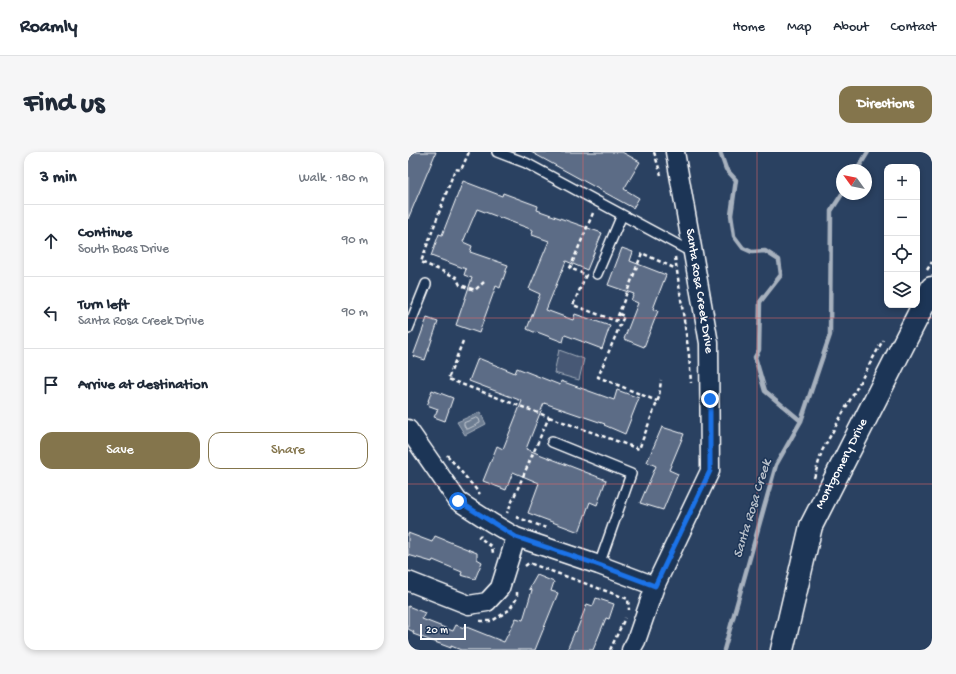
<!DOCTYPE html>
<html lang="en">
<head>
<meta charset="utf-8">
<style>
  :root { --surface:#fff; --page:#f6f6f7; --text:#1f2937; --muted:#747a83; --line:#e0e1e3; --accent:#84754c }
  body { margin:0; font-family:"Gochi Hand",sans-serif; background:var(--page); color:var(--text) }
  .controls { position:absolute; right:12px; top:12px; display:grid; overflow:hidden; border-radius:8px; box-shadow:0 2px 6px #0003 }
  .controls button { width:36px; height:36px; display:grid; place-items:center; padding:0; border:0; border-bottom:1px solid var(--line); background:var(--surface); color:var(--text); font:20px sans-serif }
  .compass { position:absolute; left:428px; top:12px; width:36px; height:36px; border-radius:50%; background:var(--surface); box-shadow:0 2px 6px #0003; rotate:303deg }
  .scale { position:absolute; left:12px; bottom:10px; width:46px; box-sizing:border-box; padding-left:4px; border:2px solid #fff; border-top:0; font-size:11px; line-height:14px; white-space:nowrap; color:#fff; -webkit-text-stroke:3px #1d3557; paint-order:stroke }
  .stop { position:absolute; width:12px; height:12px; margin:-9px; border:3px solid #1a73e8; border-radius:50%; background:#fff }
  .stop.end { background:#1a73e8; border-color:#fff; box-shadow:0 1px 4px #0008 }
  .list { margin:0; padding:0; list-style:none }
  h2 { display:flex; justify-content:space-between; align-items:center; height:52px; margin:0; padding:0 16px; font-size:17px }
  h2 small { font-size:13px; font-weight:400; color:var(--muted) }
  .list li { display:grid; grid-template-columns:26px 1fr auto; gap:12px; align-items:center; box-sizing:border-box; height:72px; padding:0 16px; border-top:1px solid var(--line) }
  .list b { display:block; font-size:15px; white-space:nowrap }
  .list p { margin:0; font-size:13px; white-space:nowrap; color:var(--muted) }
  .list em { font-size:13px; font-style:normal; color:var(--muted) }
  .actions { display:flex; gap:8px; padding:12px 16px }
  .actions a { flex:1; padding:9px 0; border:1px solid var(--accent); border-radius:12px; text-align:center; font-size:14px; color:var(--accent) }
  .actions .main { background:var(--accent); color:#fff }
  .icon { flex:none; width:22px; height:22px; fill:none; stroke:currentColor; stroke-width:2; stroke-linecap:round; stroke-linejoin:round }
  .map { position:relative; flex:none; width:524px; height:498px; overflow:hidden; border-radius:12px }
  header { display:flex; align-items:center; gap:24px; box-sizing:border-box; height:56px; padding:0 20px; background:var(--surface); border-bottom:1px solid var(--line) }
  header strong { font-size:19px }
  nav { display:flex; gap:22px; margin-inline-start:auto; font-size:14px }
  .intro { display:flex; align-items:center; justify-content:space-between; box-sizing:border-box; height:96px; padding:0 24px }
  h1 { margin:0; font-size:28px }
  .button { padding:10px 18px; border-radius:12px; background:var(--accent); color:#fff; font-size:14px; font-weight:700 }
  main { display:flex; gap:24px; padding:0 24px }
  aside { flex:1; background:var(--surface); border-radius:12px; box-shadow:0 2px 6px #0003 }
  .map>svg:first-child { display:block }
  .green { fill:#465975; stroke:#a2acba }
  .water { fill:#6d7d92; stroke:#a7b1be }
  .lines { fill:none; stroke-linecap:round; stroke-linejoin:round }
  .shore { stroke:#c5cbd3; stroke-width:1 }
  .stream { stroke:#a7b1be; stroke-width:4.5 }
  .building { fill:#5b6c86; stroke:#fff }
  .lane-casing { stroke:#fff; stroke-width:12 }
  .street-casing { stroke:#fff; stroke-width:21 }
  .secondary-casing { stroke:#fff; stroke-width:25 }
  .path { stroke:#fff; stroke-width:2.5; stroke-dasharray:4 3; stroke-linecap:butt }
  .lane { stroke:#1d3557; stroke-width:9 }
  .street { stroke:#1d3557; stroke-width:18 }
  .secondary { stroke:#1d3557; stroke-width:22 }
  .route { stroke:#1a73e8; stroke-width:5 }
  .grid { fill:none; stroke:#e26868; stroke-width:1; stroke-opacity:0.55 }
  .labels { text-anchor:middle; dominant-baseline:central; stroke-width:3; stroke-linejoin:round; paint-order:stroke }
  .street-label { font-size:13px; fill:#fff; stroke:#1d3557 }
  .water-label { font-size:14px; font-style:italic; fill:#b6bec8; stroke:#1d3557 }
</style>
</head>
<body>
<header>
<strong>Roamly</strong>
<nav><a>Home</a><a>Map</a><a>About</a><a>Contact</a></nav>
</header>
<div class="intro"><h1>Find us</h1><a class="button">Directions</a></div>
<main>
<aside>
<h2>3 min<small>Walk · 180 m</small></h2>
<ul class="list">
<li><svg class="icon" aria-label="ahead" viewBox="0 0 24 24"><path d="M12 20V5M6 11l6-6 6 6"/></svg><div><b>Continue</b><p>South Boas Drive</p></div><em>90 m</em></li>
<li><svg class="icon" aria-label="left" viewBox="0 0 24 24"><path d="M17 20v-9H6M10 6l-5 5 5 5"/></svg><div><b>Turn left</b><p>Santa Rosa Creek Drive</p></div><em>90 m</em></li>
<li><svg class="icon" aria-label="arrive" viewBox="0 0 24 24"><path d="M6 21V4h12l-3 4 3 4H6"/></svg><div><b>Arrive at destination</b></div></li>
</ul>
<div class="actions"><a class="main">Save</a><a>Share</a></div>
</aside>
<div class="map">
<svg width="524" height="498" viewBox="0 0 524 498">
  <rect width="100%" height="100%" fill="#2a4161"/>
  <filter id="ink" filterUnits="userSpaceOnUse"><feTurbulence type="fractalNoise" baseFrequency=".025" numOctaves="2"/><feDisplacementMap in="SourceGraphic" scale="8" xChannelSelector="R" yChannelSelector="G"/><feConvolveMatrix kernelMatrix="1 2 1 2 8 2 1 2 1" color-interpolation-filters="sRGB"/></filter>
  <g filter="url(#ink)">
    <path class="green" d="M151,198l25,9 -5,21 -25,-7z"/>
    <path class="water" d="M72,260l6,12 -21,11 -8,-13z"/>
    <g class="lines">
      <path class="shore" d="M69,266l2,1 1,3v1l-12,6h-2l-2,-4v-2z"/>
      <path class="stream" d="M312,0l6,17 10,11 -5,35 3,21 9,12 9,4 13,-1 14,9 2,15 -21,27 -1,48 -4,7 10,34 36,30
        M449,18l11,-18
        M316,498l52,-185 25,-44 29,-86 1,-124 11,-17"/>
    </g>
    <path class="building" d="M2,0h26l-28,67v-61z
      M123,0h91l18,10 -16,27 15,9 -6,10z
      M55,29l39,15 1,-3 35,13 -1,4 65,23 -15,37 -21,-9 -20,49 27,10 2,-6 35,12 -8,23 -37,-14 -2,7 -26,-10 -1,1 -9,-4 13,-35 -11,-5 20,-48 -17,-6 1,-5 -56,-21 -14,33 9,4 -2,6 38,13 -8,23 -4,-2 -17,47 -23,-8 16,-47 -8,-3 2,-6 -35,-13 8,-22 3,1z
      M214,96l11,4 -3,9 36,14 -13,34 5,2 -14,36 -20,-8 14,-36 -7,-3 3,-6 -26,-9z
      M19,166l11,4 -13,38 -12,-4z
      M70,206l37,15 2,-5 43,17 1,-4 53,19 3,-10 22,8 -14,36 -21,-9 1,-1 -61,-21 -18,46 80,31 -9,25 -7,-3 -11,30 -51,-19 11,-30 -26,-11 -7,18 -23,-9 14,-35 6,3 19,-48 -53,-20z
      M24,238l21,8 -8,23 -11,-4 4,-8 -11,-4 2,-4h-1z
      M254,275l22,7 -15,36 9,4 -15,36 -23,-7 16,-37 -9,-4z
      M0,381l24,9 3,-6 42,17v6l5,3 -7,17 -14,-4 1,-3 -29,-12 -1,2 -24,-7z
      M129,423l17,7 -3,9 7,2 -23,57h-74l-10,-4v2l-38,-14 1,-2 -6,-3v-23l17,7 -3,6 31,12 3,-6 8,3v-2l40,16 12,-24 7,2 9,-30 -3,-1z
      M188,446l18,6 -5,15 -3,-1 -13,32h-26l8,-19 1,1 11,-28 6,2z"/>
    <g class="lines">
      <defs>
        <path id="lane" d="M89,0l29,11 167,90
          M189,122l25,-59
          M0,177l18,-45
          M144,290l79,32 -32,91"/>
        <path id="street" d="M0,277l50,72 34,22 24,14 83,28 56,21
          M0,429l61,24 18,-3 13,-14 16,-51
          M223,498l5,-9 19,-55 55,-115 -1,-128 -34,-191"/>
        <path id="secondary" d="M374,498l29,-124 121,-238"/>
      </defs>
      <use href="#lane" class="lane-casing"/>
      <use href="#street" class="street-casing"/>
      <use href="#secondary" class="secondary-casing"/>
      <path class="path" d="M61,0l-8,18 -6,-1 -34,93 35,15 4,8 15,5 9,-8
        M246,0l7,23
        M185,61l-23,55 16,7 -13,30 43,16 26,-68 34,16
        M267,105l14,98 2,28
        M519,118l5,-8
        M211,162l5,2 -26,61 59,24
        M55,189l-15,38 101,38 -42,96
        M141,265l90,32 20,-52 2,-17
        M39,303l33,39
        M406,326l8,-27 61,-111
        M108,365l33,12
        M73,383l-2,2 13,10 1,6
        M117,414l4,-3 99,36 1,11
        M72,469h12l17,-11 8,-12v-6
        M202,498l15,-32"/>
      <use href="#lane" class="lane"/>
      <use href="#street" class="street"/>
      <use href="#secondary" class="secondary"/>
    </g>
  </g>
  <g class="lines" filter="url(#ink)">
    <path class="route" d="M50,349l58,36 83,28 56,21 55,-115v-72"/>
  </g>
  <path class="grid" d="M175,0v498M349,0v498M0,166h524M0,332h524"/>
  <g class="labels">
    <g class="street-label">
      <text transform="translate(291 139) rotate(81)">Santa Rosa Creek Drive</text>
      <text transform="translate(434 312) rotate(-63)">Montgomery Drive</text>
    </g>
    <g class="water-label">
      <text transform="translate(345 357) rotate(-73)">Santa Rosa Creek</text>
    </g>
  </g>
</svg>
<div class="controls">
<button>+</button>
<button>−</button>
<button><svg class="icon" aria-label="locate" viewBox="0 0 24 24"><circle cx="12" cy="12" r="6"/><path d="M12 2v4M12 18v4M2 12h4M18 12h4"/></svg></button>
<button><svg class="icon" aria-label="layers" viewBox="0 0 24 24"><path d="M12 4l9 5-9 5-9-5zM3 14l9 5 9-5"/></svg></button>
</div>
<svg class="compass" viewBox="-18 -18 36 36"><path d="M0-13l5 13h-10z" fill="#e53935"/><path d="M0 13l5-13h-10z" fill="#747a83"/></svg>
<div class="scale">20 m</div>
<div class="stop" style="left:50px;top:349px"></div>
<div class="stop end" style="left:302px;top:247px"></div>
</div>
</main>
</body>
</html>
